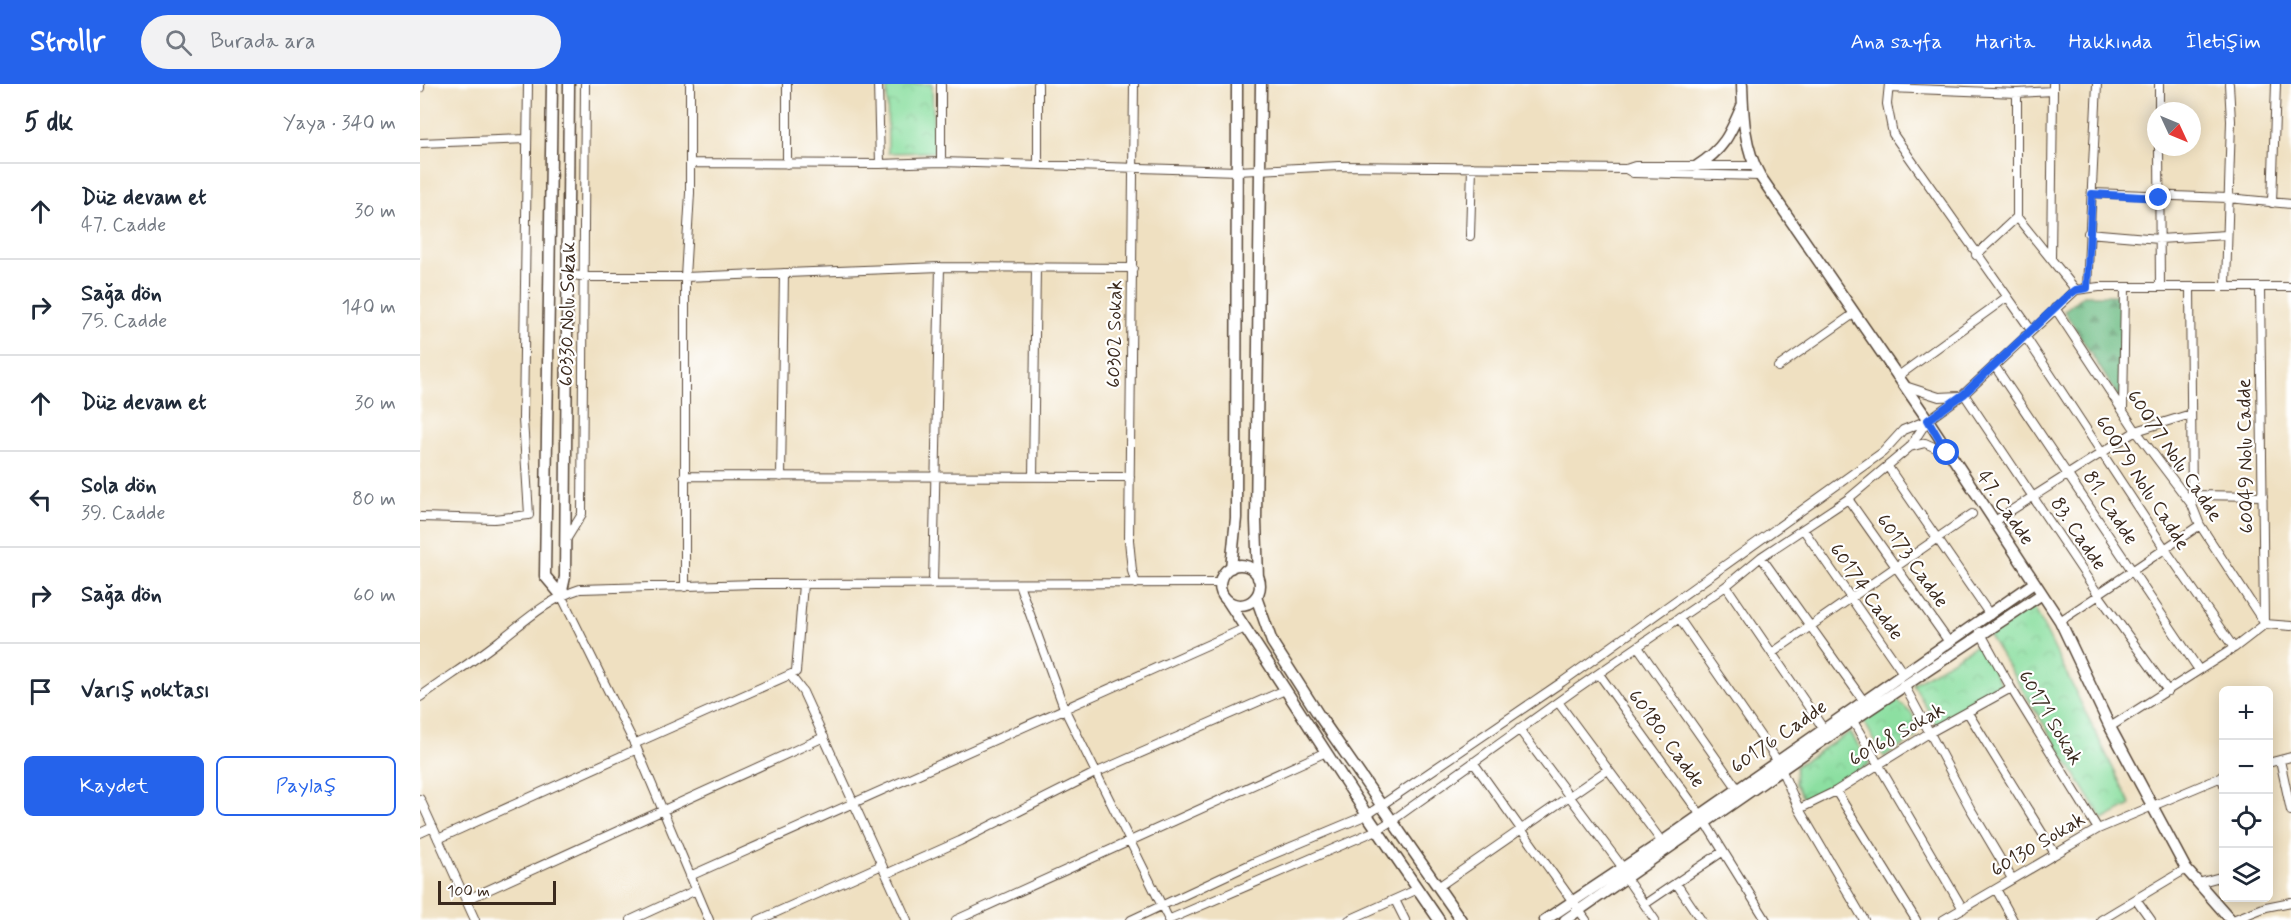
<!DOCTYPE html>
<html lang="tr">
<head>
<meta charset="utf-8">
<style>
  :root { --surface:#fff; --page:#f2f2f3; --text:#1f2937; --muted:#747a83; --line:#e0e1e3; --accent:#2563eb }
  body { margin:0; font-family:Mynerve,sans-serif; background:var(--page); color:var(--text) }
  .controls { position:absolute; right:18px; bottom:18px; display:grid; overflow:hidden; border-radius:9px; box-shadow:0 3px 15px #0003 }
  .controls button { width:54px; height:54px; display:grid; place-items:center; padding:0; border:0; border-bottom:2px solid var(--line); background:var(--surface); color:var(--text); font:30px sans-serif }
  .compass { position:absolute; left:1727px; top:18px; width:54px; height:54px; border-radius:50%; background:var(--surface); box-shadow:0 3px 15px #0003; rotate:134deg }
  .scale { position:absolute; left:18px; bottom:15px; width:118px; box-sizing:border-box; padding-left:6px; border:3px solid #3b2a1e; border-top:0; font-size:16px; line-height:21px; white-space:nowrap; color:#3b2a1e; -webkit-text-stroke:4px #fff; paint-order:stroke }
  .stop { position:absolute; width:18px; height:18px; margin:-14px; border:4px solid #2563eb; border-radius:50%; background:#fff }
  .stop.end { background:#2563eb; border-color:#fff; box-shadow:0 2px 6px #0008 }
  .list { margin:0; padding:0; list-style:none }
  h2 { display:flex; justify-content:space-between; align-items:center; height:78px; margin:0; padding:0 24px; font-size:26px }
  h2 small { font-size:20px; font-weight:400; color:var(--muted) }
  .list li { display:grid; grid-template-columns:39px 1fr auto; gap:18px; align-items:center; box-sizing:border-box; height:96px; padding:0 24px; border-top:2px solid var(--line) }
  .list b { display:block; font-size:22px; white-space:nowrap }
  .list p { margin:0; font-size:20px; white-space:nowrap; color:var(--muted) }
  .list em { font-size:20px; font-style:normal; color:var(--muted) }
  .actions { display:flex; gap:12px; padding:18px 24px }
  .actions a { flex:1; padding:14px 0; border:2px solid var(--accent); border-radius:9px; text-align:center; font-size:21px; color:var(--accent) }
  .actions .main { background:var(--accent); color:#fff }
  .icon { flex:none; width:33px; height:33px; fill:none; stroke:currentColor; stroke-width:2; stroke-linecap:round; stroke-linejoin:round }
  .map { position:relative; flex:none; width:1871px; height:836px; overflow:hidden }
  header { display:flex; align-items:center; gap:36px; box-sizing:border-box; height:84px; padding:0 30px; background:var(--accent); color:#fff }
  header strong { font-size:28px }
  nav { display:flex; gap:33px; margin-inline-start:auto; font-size:21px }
  .search { width:420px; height:54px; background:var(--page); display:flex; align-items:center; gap:15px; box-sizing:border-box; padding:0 21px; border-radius:33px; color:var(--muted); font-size:22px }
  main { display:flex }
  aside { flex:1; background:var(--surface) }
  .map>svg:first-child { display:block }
  .forest { fill:url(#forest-firs); stroke:#567452; stroke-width:1.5 }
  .park { fill:url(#park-crowns); stroke:#648460; stroke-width:1.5 }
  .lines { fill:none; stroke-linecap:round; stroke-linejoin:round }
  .street-casing { stroke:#564536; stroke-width:10 }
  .secondary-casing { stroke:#564536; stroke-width:13 }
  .street { stroke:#fff; stroke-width:8 }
  .secondary { stroke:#fff; stroke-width:10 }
  .route { stroke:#2563eb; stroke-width:8 }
  .labels { text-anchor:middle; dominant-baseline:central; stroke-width:4.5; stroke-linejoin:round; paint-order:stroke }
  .street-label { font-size:20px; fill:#3b2a1e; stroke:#fff }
</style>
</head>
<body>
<header>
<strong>Strollr</strong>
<div class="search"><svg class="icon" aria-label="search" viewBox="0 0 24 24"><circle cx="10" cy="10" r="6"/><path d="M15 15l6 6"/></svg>Burada ara</div>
<nav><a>Ana sayfa</a><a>Harita</a><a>Hakkında</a><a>İletişim</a></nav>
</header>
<main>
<aside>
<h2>5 dk<small>Yaya · 340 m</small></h2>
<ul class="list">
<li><svg class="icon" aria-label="ahead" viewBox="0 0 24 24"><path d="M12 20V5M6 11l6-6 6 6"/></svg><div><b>Düz devam et</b><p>47. Cadde</p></div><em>30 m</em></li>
<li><svg class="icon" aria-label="right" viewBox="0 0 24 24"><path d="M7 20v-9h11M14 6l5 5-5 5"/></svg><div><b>Sağa dön</b><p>75. Cadde</p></div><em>140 m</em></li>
<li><svg class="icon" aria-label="ahead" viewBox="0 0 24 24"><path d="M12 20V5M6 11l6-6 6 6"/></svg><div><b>Düz devam et</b></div><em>30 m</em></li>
<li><svg class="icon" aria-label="left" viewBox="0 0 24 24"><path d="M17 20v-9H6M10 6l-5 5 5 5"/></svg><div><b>Sola dön</b><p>39. Cadde</p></div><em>80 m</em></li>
<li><svg class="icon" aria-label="right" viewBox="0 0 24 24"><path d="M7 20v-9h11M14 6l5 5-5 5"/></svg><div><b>Sağa dön</b></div><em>60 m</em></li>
<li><svg class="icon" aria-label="arrive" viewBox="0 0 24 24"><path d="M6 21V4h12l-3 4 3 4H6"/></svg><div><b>Varış noktası</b></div></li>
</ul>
<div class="actions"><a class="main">Kaydet</a><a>Paylaş</a></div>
</aside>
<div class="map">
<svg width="1871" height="836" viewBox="0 0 1871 836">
  <defs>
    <pattern id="forest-firs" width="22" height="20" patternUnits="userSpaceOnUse" patternTransform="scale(1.5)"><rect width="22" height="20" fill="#71be87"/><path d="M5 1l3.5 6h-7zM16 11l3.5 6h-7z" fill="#5e9b6e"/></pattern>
    <pattern id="park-crowns" width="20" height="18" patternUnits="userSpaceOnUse" patternTransform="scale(1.5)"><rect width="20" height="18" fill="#8cdfa1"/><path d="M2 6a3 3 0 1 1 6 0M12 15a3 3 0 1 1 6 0" fill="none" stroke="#7ac08a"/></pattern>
  </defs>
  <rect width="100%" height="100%" fill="#fff"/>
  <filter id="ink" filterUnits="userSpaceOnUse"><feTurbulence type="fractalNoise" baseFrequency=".0167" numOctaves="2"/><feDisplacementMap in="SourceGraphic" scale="12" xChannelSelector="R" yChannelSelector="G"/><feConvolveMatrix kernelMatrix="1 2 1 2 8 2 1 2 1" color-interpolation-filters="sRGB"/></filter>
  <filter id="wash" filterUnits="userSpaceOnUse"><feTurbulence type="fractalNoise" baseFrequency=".008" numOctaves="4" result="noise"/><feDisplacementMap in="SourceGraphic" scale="24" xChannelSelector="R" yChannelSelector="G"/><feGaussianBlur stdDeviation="1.35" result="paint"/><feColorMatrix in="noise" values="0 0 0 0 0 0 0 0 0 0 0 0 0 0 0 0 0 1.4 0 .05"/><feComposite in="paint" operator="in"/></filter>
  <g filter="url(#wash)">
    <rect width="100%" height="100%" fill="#efe0c1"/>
    <path class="forest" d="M1663,211h38v106l-57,-90z"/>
    <path class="park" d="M467,0h45l2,68 -46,1z
      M1613,521l98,200 -28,15 -115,-186z
      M1558,560l25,44 -66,38 -24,-42z
      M1474,613l19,18 3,22 -32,20 -21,-37z
      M1430,648l20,32 -65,37 -10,-17 1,-18z"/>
  </g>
  <g filter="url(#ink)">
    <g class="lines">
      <defs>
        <path id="street" d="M458,0l2,80
          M521,0v78
          M714,0l-5,456 3,31 4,13
          M1469,0l-2,20 6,30 138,196
          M0,4v-4
          M1469,4l128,5 36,-2v-7
          M1597,9v124l59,73
          M1739,27v-27
          M0,59l107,-4
          M1739,63l1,140
          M270,79l190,1 61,-2 296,9 102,-5 287,3 9,-3h119
          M367,80v-80
          M618,80v-80
          M1206,85l7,4 127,3
          M1672,109l136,5 63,6
          M1852,119l4,-119
          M1668,149l71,6 68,-4
          M1050,152l2,-69
          M1556,171l41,-38
          M1631,175l2,-168
          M147,190l19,3h99l255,-10 193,1
          M1806,201l5,-164 -2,-37
          M1770,203l2,218
          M1667,204l10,-204
          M1840,204l4,334
          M1635,224l81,123 56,74 8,20 65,99
          M1605,252l140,213 69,99
          M1574,281l205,305
          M1358,283l77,-54
          M1477,293l110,-80
          M1485,302l34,11 21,-1
          M1544,310l134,200 70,97
          M1703,327l2,-124
          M1490,363l15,-4 22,10
          M1468,383l102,148
          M264,392l446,1
          M361,393l3,-204
          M613,393l3,-210
          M1772,411l71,1
          M1428,415l101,143
          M0,433l74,2 35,-4 -6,-96 5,-335
          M1573,438l143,-91 55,-17
          M1383,445l100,144
          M146,456l16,-26 3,-430
          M1341,473l102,143
          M513,500l7,-317
          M599,500l45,124 105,212
          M1306,502l97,142
          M265,503v-310l5,-84v-109
          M1678,510l102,-69
          M141,511l76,154 72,171
          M1259,534l98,142 22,49 65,111
          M1640,537l39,-26
          M1560,548l31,56 87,141
          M1218,563l99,141
          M1352,569l200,-139
          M1179,590l101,140 66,106
          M370,591l13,17 104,228
          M1484,601l66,123 41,69
          M0,613c26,-19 54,-36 79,-56 26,-20 49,-42 81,-52l176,-5 464,-1
          M1138,618l104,140
          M1548,629l86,139
          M1430,632l113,193
          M1690,643l124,-79 31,-24 26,2
          M1099,645l104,139 3,10 29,42
          M214,660l162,-72 7,-88
          M1860,676l11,51
          M1053,678l113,158
          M1848,679l23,-6
          M1802,692l2,9
          M1416,707l80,129
          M0,715l55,121
          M1379,725l37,-18 93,-58 82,-45
          M0,749l13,-6
          M18,755l199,-90
          M466,790l74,-33 135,-68 190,-83
          M270,792l553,-247
          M1256,799l25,37
          M1778,799l26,-7
          M1018,803l169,-117
          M1576,805l17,31
          M1716,815l15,21
          M46,816l358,-163
          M975,816l10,20
          M1225,820l77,-52
          M211,836l65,-30
          M339,836l123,-55
          M536,836l370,-168
          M711,836l124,-58 112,-47 195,-133 321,-230 20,-22 25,-10 36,-26 112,-104 23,-3h192
          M748,836l209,-90 16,-10 183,-131 150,-103 35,-29 87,-58 62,-52 17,-26
          M929,836l69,-31
          M1523,836l155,-91 126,-53
          M1681,836l85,-51
          M1813,836l33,-13 25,-5"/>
        <path id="secondary" d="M132,0l-7,492 16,19
          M1322,0c1,32 2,64 18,92l168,244 132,201 50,106 76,142 45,51
          M1277,82c27,-17 33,-32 45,-60
          M800 501a20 20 0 1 1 40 0a20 20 0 1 1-40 0Z
          M811,484l5,-50 1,-434
          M838,494l-2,-57 5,-437
          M141,511l4,-18 4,-493
          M836,513l16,45 48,75 141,203
          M807,516l140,215 72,105
          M1125,836l117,-78 372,-259
          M1145,836l266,-185 211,-141"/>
      </defs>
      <use href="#street" class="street-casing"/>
      <use href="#secondary" class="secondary-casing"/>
      <use href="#street" class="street"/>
      <use href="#secondary" class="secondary"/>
    </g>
  </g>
  <g class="lines" filter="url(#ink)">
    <path class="route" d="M1527,369l-19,-33 36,-26 101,-96 11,-8 11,-2 5,-94 67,4"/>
  </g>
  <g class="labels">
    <g class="street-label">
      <text transform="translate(148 230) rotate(-89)">60330 Nolu Sokak</text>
      <text transform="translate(695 250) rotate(-89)">60302 Sokak</text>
      <text transform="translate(1754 372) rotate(56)">60077 Nolu Cadde</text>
      <text transform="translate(1826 372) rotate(-91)">60049 Nolu Cadde</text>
      <text transform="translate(1722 399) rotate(57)">60079 Nolu Cadde</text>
      <text transform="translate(1585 424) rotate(56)">47. Cadde</text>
      <text transform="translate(1690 424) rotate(57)">81. Cadde</text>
      <text transform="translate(1658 450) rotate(56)">83. Cadde</text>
      <text transform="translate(1492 477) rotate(55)">60173 Cadde</text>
      <text transform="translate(1446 508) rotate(55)">60174 Cadde</text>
      <text transform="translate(1630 634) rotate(59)">60171 Sokak</text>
      <text transform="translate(1477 651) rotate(-30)">60168 Sokak</text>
      <text transform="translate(1359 653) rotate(-35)">60176 Cadde</text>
      <text transform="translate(1246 655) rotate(54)">60180. Cadde</text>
      <text transform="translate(1618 761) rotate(-31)">60130 Sokak</text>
    </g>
  </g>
</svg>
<div class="controls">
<button>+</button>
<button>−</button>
<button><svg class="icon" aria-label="locate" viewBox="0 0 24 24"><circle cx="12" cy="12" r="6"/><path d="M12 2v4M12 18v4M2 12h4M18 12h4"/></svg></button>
<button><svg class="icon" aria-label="layers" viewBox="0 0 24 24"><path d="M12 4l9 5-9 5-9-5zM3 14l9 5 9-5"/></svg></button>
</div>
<svg class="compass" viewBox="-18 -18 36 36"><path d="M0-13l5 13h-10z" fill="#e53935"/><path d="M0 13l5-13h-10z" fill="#747a83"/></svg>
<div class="scale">100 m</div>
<div class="stop" style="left:1527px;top:369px"></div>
<div class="stop end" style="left:1739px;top:114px"></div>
</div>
</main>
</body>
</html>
